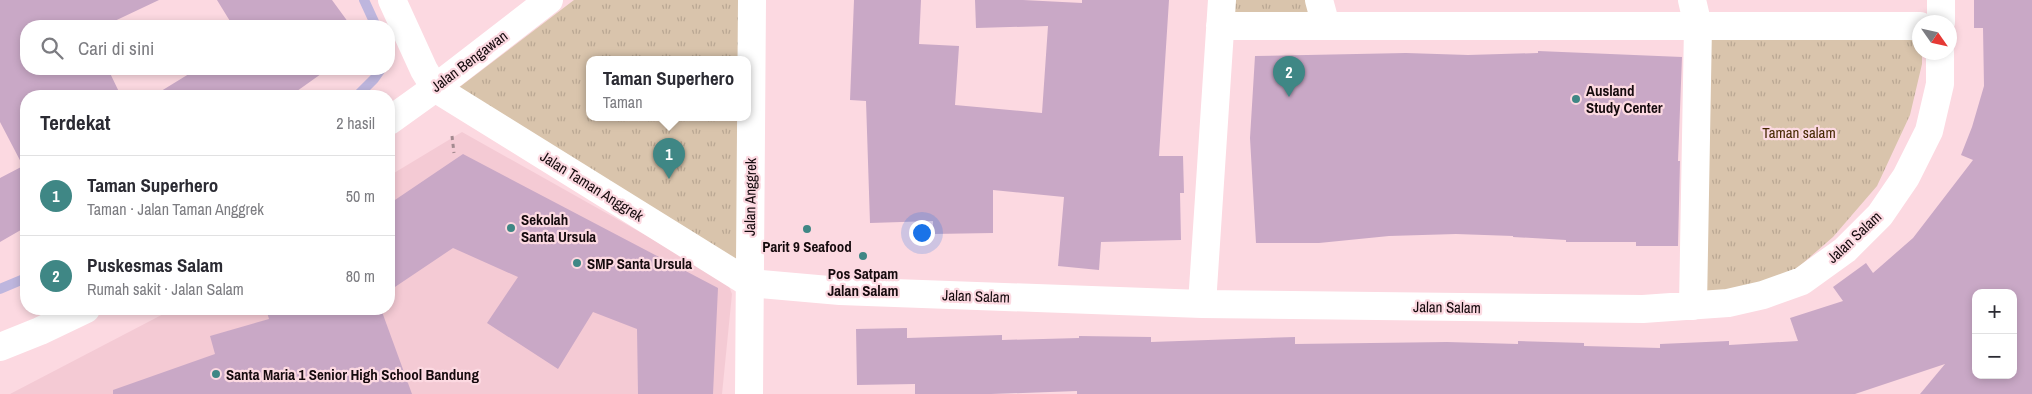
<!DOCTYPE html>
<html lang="id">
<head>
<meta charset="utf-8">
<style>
  :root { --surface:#fff; --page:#f7f7f7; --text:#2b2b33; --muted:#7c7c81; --line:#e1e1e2; --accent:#3f8785 }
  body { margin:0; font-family:"Archivo Narrow",sans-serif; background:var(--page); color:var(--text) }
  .controls { position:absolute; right:15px; bottom:15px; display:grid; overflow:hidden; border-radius:10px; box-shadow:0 2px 8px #0003 }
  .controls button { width:45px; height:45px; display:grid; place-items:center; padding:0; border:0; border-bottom:1px solid var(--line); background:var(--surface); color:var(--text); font:25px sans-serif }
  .compass { position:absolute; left:1912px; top:15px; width:45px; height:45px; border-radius:50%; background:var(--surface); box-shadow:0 2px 8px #0003; rotate:124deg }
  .you { position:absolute; left:921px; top:232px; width:18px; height:18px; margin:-12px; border:4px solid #fff; border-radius:50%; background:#1a73e8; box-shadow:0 0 0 8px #1a73e833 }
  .badge { display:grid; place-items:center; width:32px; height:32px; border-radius:50%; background:var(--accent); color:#fff; font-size:16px; font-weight:700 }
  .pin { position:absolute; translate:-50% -41px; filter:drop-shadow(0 1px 2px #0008) }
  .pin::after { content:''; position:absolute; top:26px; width:18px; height:15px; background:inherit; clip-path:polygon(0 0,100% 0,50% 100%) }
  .popup { position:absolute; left:586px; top:56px; width:165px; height:65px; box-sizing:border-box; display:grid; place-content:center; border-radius:10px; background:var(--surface); filter:drop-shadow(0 1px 4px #0005); font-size:16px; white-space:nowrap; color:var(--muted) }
  .popup b { font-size:19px; color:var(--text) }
  .popup::after { content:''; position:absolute; left:50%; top:100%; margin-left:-10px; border:10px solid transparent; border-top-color:var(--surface) }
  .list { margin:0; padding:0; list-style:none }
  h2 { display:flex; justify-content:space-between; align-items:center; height:65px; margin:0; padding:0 20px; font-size:21px }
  h2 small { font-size:16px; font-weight:400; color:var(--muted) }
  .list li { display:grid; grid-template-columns:32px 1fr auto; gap:15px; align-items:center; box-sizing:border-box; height:80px; padding:0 20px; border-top:1px solid var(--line) }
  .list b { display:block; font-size:19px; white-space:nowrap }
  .list p { margin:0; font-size:16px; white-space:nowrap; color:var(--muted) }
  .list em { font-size:16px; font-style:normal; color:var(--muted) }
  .icon { flex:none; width:28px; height:28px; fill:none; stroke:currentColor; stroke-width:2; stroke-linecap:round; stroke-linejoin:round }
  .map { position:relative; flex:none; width:2032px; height:394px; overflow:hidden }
  .search { position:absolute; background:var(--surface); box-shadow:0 2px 8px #0003; left:20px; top:20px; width:375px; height:55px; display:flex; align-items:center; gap:12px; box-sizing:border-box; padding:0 18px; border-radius:20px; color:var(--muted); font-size:19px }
  .panel { position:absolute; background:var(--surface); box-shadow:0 2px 8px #0003; left:20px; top:90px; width:375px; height:225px; border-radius:20px }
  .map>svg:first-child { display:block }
  .built { fill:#f4cad4 }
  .grass { fill:url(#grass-tufts) }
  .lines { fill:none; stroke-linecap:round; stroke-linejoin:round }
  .stream { stroke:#beb6de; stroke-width:10 }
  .building { fill:#c9a8c6; fill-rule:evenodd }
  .path { stroke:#a38a90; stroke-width:3; stroke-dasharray:4 4; stroke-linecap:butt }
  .minor { stroke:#fff; stroke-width:28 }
  .tertiary { stroke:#fff; stroke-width:28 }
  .poi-dot { fill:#3f8785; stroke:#fcd9e1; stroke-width:2 }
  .labels { text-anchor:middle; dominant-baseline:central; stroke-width:4.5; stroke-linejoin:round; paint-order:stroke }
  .street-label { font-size:15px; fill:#150a0d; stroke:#fcd9e1 }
  .poi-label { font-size:15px; font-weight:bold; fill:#150a0d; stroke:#fcd9e1; text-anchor:start }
  .park-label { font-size:15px; fill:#452800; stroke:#fcd9e1 }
</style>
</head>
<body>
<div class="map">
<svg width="2032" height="394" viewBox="0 0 2032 394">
  <defs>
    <pattern id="grass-tufts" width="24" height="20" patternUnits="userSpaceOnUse" patternTransform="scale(1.25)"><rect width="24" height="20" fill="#d9c4ac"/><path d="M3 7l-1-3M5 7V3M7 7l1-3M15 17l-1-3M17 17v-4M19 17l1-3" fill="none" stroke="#b9a793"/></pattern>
  </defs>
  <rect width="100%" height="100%" fill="#fcd9e1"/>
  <path class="built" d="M462,132l265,149 5,13 -10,100h-712l163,-85h216v-133z"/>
  <path class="grass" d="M574,0h172l-1,60h-155v58h154l-4,149 -287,-175z
    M1235,0h75l12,25 -87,-3z
    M1710,37l209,2 1,13 2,1v11l-12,51 -33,71 -44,51 -39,34 -98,32z"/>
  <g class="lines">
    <path class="stream" d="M364,0l12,26
      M357,96l17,-17 7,-10
      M0,289l26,-11"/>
  </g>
  <path class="building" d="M0,0h159l-55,26h-78v43h82l13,27h-95v131l-26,15v-64l23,-12 -23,-44z
    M217,0h115l19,26h-118z
    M854,0h67l-2,44 40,2 -4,59 87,8 6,-87 -72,2 -1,-28h48l59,3v-3h87l-10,156h24l1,37h-4l1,47 -80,2 -2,28 -41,-4 6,-69 -71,-7v43l-60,1v-13l-63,2 -4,-122 -16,-1z
    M1974,0h58v394h-112l25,-30 -90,30h-778v-3l-86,3h-76v-10l-58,1 -1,-56 51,-1v10l95,-3v5l77,-2v-2l72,1v5l144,-5v7l152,-2 71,2v-3l66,2v3l76,2v-4l69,-3v4l69,-4 -8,-23 53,-17 -10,-14 33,-24 7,10 40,-35 60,-78 -12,-5 11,-28 12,-41 -1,-58h-9zM1976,293h37v82h-37z
    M1538,51l144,6 -4,104h2l-2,85h-42v-4h-70v-2l-53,-3v-1l-57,-2 -67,2 -70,7h-63l-6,-105 5,-82 151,-3 62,2 70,-2z
    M197,69h131l-38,27h-137z
    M463,154l255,134 -5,106h-75l-1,-65 -44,-17 -35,57 -71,-46 31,-46 -65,-29 -64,43v-87z
    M266,309h115l31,85h-299v-4l102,-36 -5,-18 59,-17z"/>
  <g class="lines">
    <path class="path" d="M452,136l2,17"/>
    <path class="minor" d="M392,0l32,70 11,18 314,195 91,8 362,13 441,5 85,-6 35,-8 39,-14 43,-31 35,-35 26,-38 23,-46 11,-47v-32
      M1319,0l7,26
      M1692,0l6,26 -5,280
      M1941,22v-22
      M1220,26h700
      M1202,304l20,-304"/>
    <path class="tertiary" d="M389,121l46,-33 114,-88
      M0,347l40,-16 46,-22
      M749,394l3,-394"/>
  </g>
  <g class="poi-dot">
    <circle cx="1576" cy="99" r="5"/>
    <circle cx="511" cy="228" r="5"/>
    <circle cx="807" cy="229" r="5"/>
    <circle cx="863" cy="256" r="5"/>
    <circle cx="577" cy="263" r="5"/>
    <circle cx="216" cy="374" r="5"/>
  </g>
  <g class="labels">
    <g class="street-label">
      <text transform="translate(469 61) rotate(-37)">Jalan Bengawan</text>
      <text transform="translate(592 186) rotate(32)">Jalan Taman Anggrek</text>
      <text transform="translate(750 197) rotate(-89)">Jalan Anggrek</text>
      <text transform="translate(1854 237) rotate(-43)">Jalan Salam</text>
      <text transform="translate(976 296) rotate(2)">Jalan Salam</text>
      <text transform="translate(1447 307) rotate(1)">Jalan Salam</text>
    </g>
    <g class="poi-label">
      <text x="1586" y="90">Ausland<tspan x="1586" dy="17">Study Center</tspan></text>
      <text x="521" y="219">Sekolah<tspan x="521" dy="17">Santa Ursula</tspan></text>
      <text x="807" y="246" text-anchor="middle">Parit 9 Seafood</text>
      <text x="587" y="263">SMP Santa Ursula</text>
      <text x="863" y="273" text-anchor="middle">Pos Satpam<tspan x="863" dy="17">Jalan Salam</tspan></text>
      <text x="226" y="374">Santa Maria 1 Senior High School Bandung</text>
    </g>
    <g class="park-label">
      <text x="1799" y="132">Taman salam</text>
    </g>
  </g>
</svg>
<div class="controls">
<button>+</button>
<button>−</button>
</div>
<svg class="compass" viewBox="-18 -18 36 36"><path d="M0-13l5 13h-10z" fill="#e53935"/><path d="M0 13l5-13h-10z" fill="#7c7c81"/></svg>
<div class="you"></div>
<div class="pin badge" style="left:669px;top:179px">1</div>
<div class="popup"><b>Taman Superhero</b>Taman</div>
<div class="pin badge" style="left:1289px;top:97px">2</div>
<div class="search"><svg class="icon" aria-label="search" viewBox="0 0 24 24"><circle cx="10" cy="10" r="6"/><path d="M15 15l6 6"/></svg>Cari di sini</div>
<section class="panel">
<h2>Terdekat<small>2 hasil</small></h2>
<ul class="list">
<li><span class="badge">1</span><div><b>Taman Superhero</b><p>Taman · Jalan Taman Anggrek</p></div><em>50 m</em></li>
<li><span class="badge">2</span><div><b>Puskesmas Salam</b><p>Rumah sakit · Jalan Salam</p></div><em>80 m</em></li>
</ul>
</section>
</div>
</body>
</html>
